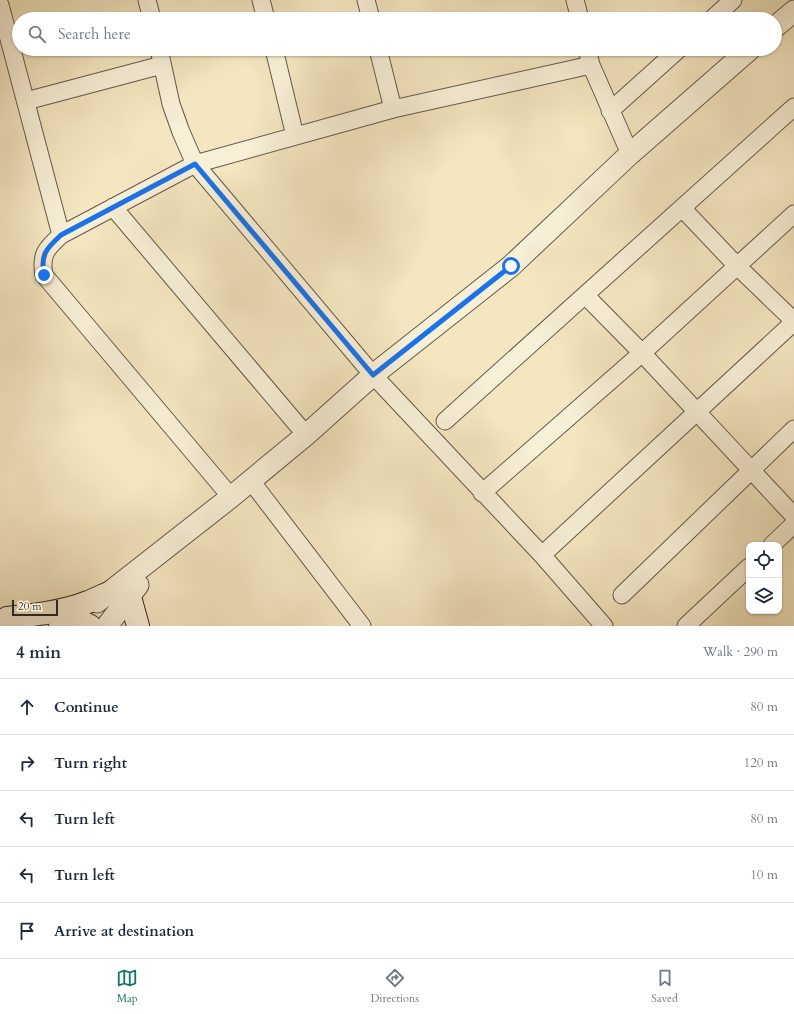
<!DOCTYPE html>
<html lang="en">
<head>
<meta charset="utf-8">
<style>
  :root { --surface:#fff; --page:#f6f6f7; --text:#1f2937; --muted:#747a83; --line:#e0e1e3; --accent:#0f766e }
  body { margin:0; font-family:Cardo,serif; background:var(--page); color:var(--text) }
  .controls { position:absolute; right:12px; bottom:12px; display:grid; overflow:hidden; border-radius:8px; box-shadow:0 1px 3px #0004 }
  .controls button { width:36px; height:36px; display:grid; place-items:center; padding:0; border:0; border-bottom:1px solid var(--line); background:var(--surface); color:var(--text); font:20px sans-serif }
  .scale { position:absolute; left:12px; bottom:10px; width:46px; box-sizing:border-box; padding-left:4px; border:2px solid #352924; border-top:0; font-size:11px; line-height:14px; white-space:nowrap; color:#352924; -webkit-text-stroke:3px #f7efd6; paint-order:stroke }
  .stop { position:absolute; width:12px; height:12px; margin:-9px; border:3px solid #1a73e8; border-radius:50%; background:#fff }
  .stop.end { background:#1a73e8; border-color:#fff; box-shadow:0 1px 4px #0008 }
  .list { margin:0; padding:0; list-style:none }
  h2 { display:flex; justify-content:space-between; align-items:center; height:52px; margin:0; padding:0 16px; font-size:17px }
  h2 small { font-size:13px; font-weight:400; color:var(--muted) }
  .list li { display:grid; grid-template-columns:26px 1fr auto; gap:12px; align-items:center; box-sizing:border-box; height:56px; padding:0 16px; border-top:1px solid var(--line) }
  .list b { display:block; font-size:15px; white-space:nowrap }
  .list em { font-size:13px; font-style:normal; color:var(--muted) }
  .icon { flex:none; width:22px; height:22px; fill:none; stroke:currentColor; stroke-width:2; stroke-linecap:round; stroke-linejoin:round }
  .map { position:relative; flex:none; width:794px; height:626px; overflow:hidden }
  .search { position:absolute; background:var(--surface); box-shadow:0 1px 3px #0004; left:12px; right:12px; top:12px; height:44px; display:flex; align-items:center; gap:10px; box-sizing:border-box; padding:0 14px; border-radius:22px; color:var(--muted); font-size:15px }
  .sheet { height:332px; background:var(--surface) }
  nav { display:flex; justify-content:space-around; align-items:center; box-sizing:border-box; height:56px; border-top:1px solid var(--line); background:var(--surface); font-size:11px; color:var(--muted) }
  nav a { display:grid; justify-items:center; gap:2px }
  nav .on { color:var(--accent) }
  .map>svg:first-child { display:block }
  .lines { fill:none; stroke-linecap:round; stroke-linejoin:round }
  .minor-casing { stroke:#64584b; stroke-width:19 }
  .tertiary-casing { stroke:#64584b; stroke-width:23 }
  .secondary-casing { stroke:#352924; stroke-width:24 }
  .minor { stroke:#f7efd6; stroke-width:17 }
  .tertiary { stroke:#f7efd6; stroke-width:21 }
  .secondary { stroke:#f7efd6; stroke-width:22 }
  .route { stroke:#1a73e8; stroke-width:5 }
</style>
</head>
<body>
<div class="map">
<svg width="794" height="626" viewBox="0 0 794 626">
  <rect width="100%" height="100%" fill="#f3e6c0"/>
  <filter id="stains"><feTurbulence type="fractalNoise" baseFrequency=".005" numOctaves="4"/><feColorMatrix values="0 0 0 0 .2 0 0 0 0 .09 0 0 0 0 .02 0 0 0 .5 -.17"/></filter>
  <radialGradient id="worn" r=".72"><stop offset=".6" stop-color="#630" stop-opacity="0"/><stop offset="1" stop-color="#630" stop-opacity=".3"/></radialGradient>
  <g class="lines">
    <defs>
      <path id="minor" d="M147,0l5,19
        M261,0l5,19
        M366,0l5,19
        M575,0l5,19
        M0,5l61,230 134,-71 198,-55 198,-44
        M712,19l21,-19
        M159,49l12,55 10,28 14,32 178,211 169,180 62,71
        M274,49l21,87
        M378,49l15,60
        M587,49l4,16 39,89
        M26,101l136,-36
        M610,111l69,-62
        M113,207l193,228
        M682,208l55,58 57,55
        M61,235c-14,13 -21,19 -17,40l187,222
        M585,295l57,58 152,163
        M445,421l349,-314
        M251,481l111,145
        M482,493l160,-140 152,-139
        M772,545l22,-21
        M542,555l252,-233
        M622,595l172,-166
        M686,626l63,-59"/>
      <path id="tertiary" d="M775,27l19,-16
        M97,602l134,-105 75,-62 67,-60 138,-109 119,-112 120,-105
        M107,626l31,-41"/>
      <path id="secondary" d="M130,597l8,29
        M7,618c27,-3 56,-6 81,-16 8,-3 15,-7 23,-10
        M60,626c10,-7 20,-6 30,0"/>
    </defs>
    <use href="#minor" class="minor-casing"/>
    <use href="#tertiary" class="tertiary-casing"/>
    <use href="#secondary" class="secondary-casing"/>
    <use href="#minor" class="minor"/>
    <use href="#tertiary" class="tertiary"/>
    <use href="#secondary" class="secondary"/>
  </g>
  <g class="lines">
    <path class="route" d="M44,275c-4,-21 3,-27 17,-40l134,-71 178,211 138,-109"/>
  </g>
  <rect width="100%" height="100%" filter="url(#stains)"/>
  <rect width="100%" height="100%" fill="url(#worn)"/>
</svg>
<div class="controls">
<button><svg class="icon" aria-label="locate" viewBox="0 0 24 24"><circle cx="12" cy="12" r="6"/><path d="M12 2v4M12 18v4M2 12h4M18 12h4"/></svg></button>
<button><svg class="icon" aria-label="layers" viewBox="0 0 24 24"><path d="M12 4l9 5-9 5-9-5zM3 14l9 5 9-5"/></svg></button>
</div>
<div class="scale">20 m</div>
<div class="stop" style="left:511px;top:266px"></div>
<div class="stop end" style="left:44px;top:275px"></div>
<div class="search"><svg class="icon" aria-label="search" viewBox="0 0 24 24"><circle cx="10" cy="10" r="6"/><path d="M15 15l6 6"/></svg>Search here</div>
</div>
<section class="sheet">
<h2>4 min<small>Walk · 290 m</small></h2>
<ul class="list">
<li><svg class="icon" aria-label="ahead" viewBox="0 0 24 24"><path d="M12 20V5M6 11l6-6 6 6"/></svg><div><b>Continue</b></div><em>80 m</em></li>
<li><svg class="icon" aria-label="right" viewBox="0 0 24 24"><path d="M7 20v-9h11M14 6l5 5-5 5"/></svg><div><b>Turn right</b></div><em>120 m</em></li>
<li><svg class="icon" aria-label="left" viewBox="0 0 24 24"><path d="M17 20v-9H6M10 6l-5 5 5 5"/></svg><div><b>Turn left</b></div><em>80 m</em></li>
<li><svg class="icon" aria-label="left" viewBox="0 0 24 24"><path d="M17 20v-9H6M10 6l-5 5 5 5"/></svg><div><b>Turn left</b></div><em>10 m</em></li>
<li><svg class="icon" aria-label="arrive" viewBox="0 0 24 24"><path d="M6 21V4h12l-3 4 3 4H6"/></svg><div><b>Arrive at destination</b></div></li>
</ul>
</section>
<nav>
<a class="on"><svg class="icon" aria-label="map" viewBox="0 0 24 24"><path d="M3 6l6-2 6 2 6-2v14l-6 2-6-2-6 2zM9 4v14M15 6v14"/></svg>Map</a>
<a><svg class="icon" aria-label="directions" viewBox="0 0 24 24"><path d="M12 3l9 9-9 9-9-9zM9 14v-3h6M13 9l2 2-2 2"/></svg>Directions</a>
<a><svg class="icon" aria-label="saved" viewBox="0 0 24 24"><path d="M7 4h10v16l-5-4-5 4z"/></svg>Saved</a>
</nav>
</body>
</html>
